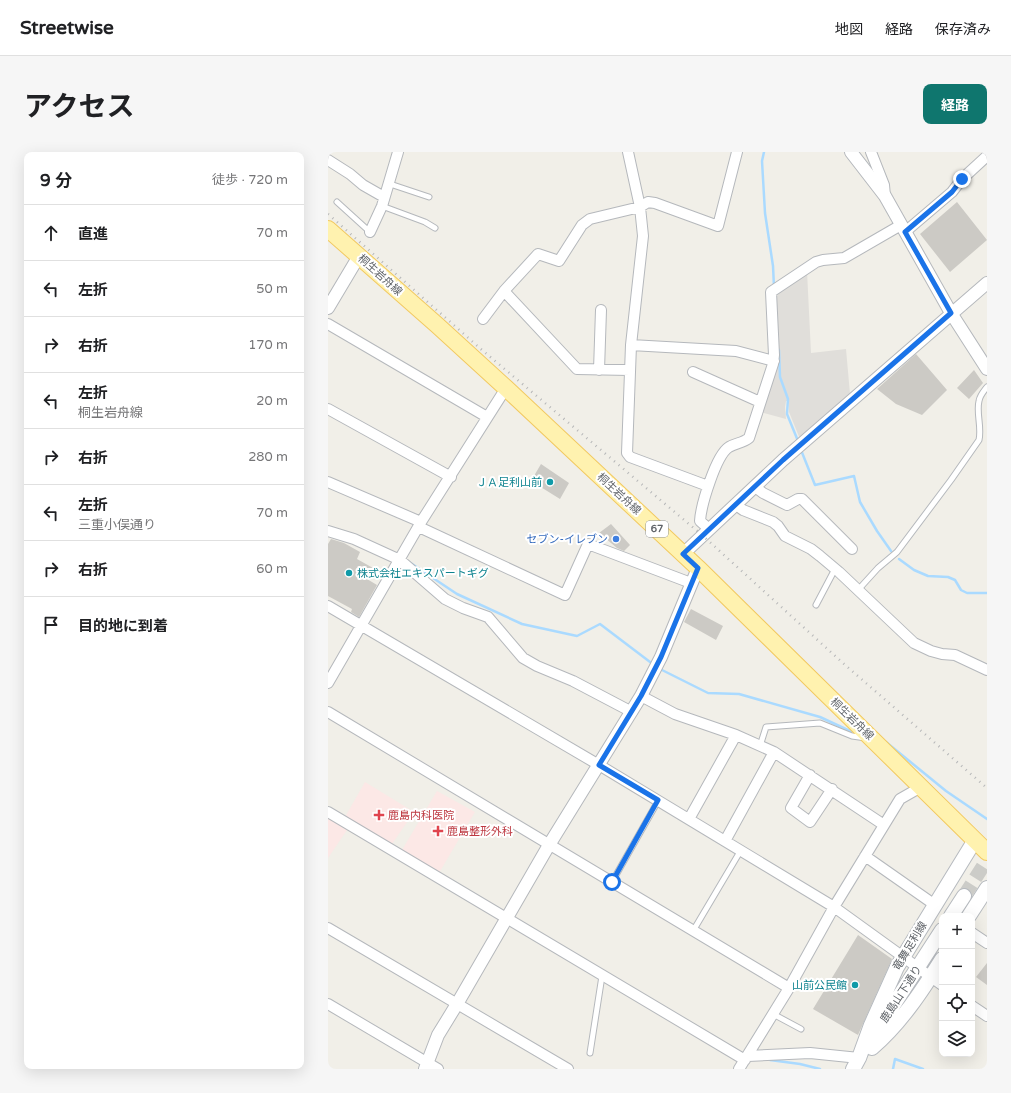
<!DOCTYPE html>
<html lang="ja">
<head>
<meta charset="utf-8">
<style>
  :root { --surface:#fff; --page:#f6f6f6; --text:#202124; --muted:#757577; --line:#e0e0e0; --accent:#0f766e }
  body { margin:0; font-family:"Varela Round","Noto Sans JP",sans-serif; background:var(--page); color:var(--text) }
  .controls { position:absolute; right:12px; bottom:12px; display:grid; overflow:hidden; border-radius:8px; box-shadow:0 4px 16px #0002 }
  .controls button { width:36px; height:36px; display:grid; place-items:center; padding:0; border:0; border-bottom:1px solid var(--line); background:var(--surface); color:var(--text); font:20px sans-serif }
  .stop { position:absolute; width:12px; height:12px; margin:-9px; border:3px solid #1a73e8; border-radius:50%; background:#fff }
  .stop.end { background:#1a73e8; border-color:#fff; box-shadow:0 1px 4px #0008 }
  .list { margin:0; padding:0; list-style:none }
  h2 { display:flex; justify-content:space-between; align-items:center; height:52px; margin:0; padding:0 16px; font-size:17px }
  h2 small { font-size:13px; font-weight:400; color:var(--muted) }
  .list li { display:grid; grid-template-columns:26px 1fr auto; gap:12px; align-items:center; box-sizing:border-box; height:56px; padding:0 16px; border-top:1px solid var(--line) }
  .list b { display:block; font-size:15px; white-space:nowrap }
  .list p { margin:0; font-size:13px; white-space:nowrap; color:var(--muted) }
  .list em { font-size:13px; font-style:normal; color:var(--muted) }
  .icon { flex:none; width:22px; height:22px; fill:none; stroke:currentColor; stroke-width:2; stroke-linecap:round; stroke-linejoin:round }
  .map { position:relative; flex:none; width:659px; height:917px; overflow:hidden; border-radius:8px }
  header { display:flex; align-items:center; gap:24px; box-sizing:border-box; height:56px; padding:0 20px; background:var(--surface); border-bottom:1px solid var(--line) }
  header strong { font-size:19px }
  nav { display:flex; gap:22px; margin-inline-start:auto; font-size:14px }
  .intro { display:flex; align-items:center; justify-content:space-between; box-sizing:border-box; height:96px; padding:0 24px }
  h1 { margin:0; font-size:28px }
  .button { padding:10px 18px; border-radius:8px; background:var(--accent); color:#fff; font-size:14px; font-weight:700 }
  main { display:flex; gap:24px; padding:0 24px }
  aside { flex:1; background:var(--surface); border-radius:8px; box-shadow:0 4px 16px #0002 }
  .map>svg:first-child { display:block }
  .industrial { fill:#e0deda }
  .medical { fill:#fce8e6 }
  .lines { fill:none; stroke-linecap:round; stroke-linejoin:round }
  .stream { stroke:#aadaff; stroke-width:2.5 }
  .building { fill:#cccac5 }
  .secondary-tunnel { stroke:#ccccc8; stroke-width:14; stroke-dasharray:14 7; stroke-linecap:butt }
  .service-casing { stroke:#b5b8bc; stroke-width:7 }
  .minor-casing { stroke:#b5b8bc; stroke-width:12 }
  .tertiary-casing { stroke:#b5b8bc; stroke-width:14 }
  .secondary-casing { stroke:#b6babf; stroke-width:16 }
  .primary-casing { stroke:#f2c960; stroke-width:18 }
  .service { stroke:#fff; stroke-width:5 }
  .minor { stroke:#fff; stroke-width:10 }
  .tertiary { stroke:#fff; stroke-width:12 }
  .secondary { stroke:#fff; stroke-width:14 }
  .primary { stroke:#fff2af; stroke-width:16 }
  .rail { stroke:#b6b7b8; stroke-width:2.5; stroke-dasharray:1 5; stroke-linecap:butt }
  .route { stroke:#1a73e8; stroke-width:5 }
  .culture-dot { fill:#0f9aa8; stroke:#fff; stroke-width:1.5 }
  .shop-dot { fill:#3f7fe0; stroke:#fff; stroke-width:1.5 }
  .health-dot { fill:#e0444e; stroke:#fff; stroke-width:1.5 }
  .labels { text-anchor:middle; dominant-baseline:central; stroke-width:4; stroke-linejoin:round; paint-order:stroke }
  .shield { fill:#fff; stroke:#8f9295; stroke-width:1 }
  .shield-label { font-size:10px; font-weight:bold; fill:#5f6368 }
  .street-label { font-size:11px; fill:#5f6368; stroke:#fff }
  .culture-label { font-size:11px; fill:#0d838f; stroke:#fff; text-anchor:end }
  .shop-label { font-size:11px; fill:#366cbe; stroke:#fff; text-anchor:end }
  .health-label { font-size:11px; fill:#be3a42; stroke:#fff; text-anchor:start }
</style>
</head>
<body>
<header>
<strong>Streetwise</strong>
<nav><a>地図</a><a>経路</a><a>保存済み</a></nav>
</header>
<div class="intro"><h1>アクセス</h1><a class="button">経路</a></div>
<main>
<aside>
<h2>9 分<small>徒歩 · 720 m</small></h2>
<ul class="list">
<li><svg class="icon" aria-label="ahead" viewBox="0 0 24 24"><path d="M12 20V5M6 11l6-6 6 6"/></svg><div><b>直進</b></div><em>70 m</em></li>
<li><svg class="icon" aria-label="left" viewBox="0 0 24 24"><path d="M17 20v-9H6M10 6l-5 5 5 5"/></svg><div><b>左折</b></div><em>50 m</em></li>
<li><svg class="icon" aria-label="right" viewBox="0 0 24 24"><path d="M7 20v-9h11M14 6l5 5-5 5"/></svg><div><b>右折</b></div><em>170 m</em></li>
<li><svg class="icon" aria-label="left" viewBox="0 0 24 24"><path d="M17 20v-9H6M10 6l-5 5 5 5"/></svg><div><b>左折</b><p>桐生岩舟線</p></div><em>20 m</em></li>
<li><svg class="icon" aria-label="right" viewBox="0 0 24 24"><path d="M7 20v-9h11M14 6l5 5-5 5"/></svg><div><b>右折</b></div><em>280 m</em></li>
<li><svg class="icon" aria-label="left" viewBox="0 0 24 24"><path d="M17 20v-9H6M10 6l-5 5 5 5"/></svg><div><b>左折</b><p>三重小俣通り</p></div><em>70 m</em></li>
<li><svg class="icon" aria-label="right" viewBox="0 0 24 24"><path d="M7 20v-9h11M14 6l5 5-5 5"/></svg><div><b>右折</b></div><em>60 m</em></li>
<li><svg class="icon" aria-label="arrive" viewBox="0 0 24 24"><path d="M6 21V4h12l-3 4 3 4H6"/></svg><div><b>目的地に到着</b></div></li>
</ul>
</aside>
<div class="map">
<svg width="659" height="917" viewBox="0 0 659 917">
  <rect width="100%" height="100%" fill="#f1efe8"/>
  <path class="industrial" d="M479,119l4,82 35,-4 4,45 -50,45 -11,-27v-11h-3l-1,6 1,12 -26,-7 17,-55 -4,-63z"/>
  <path class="medical" d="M37,630l49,30 -22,32 -47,-27z
    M109,639l38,21 -36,61 -37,-23z
    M0,666l19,12 -19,28z"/>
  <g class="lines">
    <path class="stream" d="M436,0l-2,9 3,52 8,53 1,21
      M451,198l1,27 8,22 -1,15 11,27
      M473,298l14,35 39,-9 6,26 17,29 14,20
      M571,407l15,11 14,6 20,1 7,3 6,10 6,3h20
      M81,410l48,32 65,30 55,12 23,-12 54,41
      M332,517l48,24 31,1 81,23 30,14h5
      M558,590l60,49 41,28
      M442,908l30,4 20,5
      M565,917l2,-10 28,10"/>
  </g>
  <path class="building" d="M629,50l30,38 -37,32 -30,-38z
    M588,202l31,36 -25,25 -26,-11 -19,-15z
    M646,218l9,13 -14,16 -12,-11z
    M213,312l28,19 -9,16 -29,-18z
    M283,372l19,21 -6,6 -7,-3 -18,-15z
    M3,387l13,4 16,9 -3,7 16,9 -6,11 10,6 -18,32 -8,-5 1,-3 -24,-13v-52z
    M363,457l32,17 -7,14 -32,-18z
    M530,783l34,24 -34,76 -45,-26z
    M659,811v22l-11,-8z"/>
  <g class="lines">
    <path class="secondary-tunnel" d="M636,744l23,-36"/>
    <defs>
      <path id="service" d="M62,32l39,13
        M9,50l33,30
        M54,54l43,16 10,6
        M530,438l20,-22 19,-16 54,-72 28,-40c3,-13 -3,-27 0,-39 1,-6 5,-10 8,-14
        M488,453l19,-36
        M432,594l6,-19 54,-4 32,13 14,2
        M284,730l46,-81
        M365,779l48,-81
        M445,862l28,15
        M262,901l12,-77"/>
      <path id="minor" d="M300,0l12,55 3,29 -12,109 -4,108 3,4 78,29
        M543,0l13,33 1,11
        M0,8l22,14 13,11 21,12
        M42,80l12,-26 16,-54
        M577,80l47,-40 10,-13 25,-23
        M176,139l73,78 53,1
        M155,167l21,-28 34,-37 21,7 23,-36 8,-6 50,-12 8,-5 7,1 63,23 19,-74
        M0,172l159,93
        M303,193l105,6 38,10
        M271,218l2,-60
        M365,220l67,30
        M0,257l123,68
        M0,330l93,40
        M427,335l8,6 24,12 11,-6h4l50,50
        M408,353l7,5 30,12 5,4 7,10 26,13 9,7 19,16 75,71 17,8 11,3 13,1 32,15
        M91,375l146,68 23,-51 103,39
        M381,377l-9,-8c1,-16 16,-66 29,-74 7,-4 14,-4 20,-9l24,-74 1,-9 -3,-63 45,-30 7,-2 21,-2 57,-33
        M0,379l26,8 46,21 45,39 18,9 25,9 35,41 14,8 36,15 59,31
        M0,454l271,159 235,142 108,78
        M0,531l93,-161 85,-134
        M313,544l34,18 61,21 38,17 110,73
        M0,560l461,276
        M482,623l-19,33 19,14 22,-33
        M0,660l417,248
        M361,667l47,-84
        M397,689l49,-89
        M537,704l70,49
        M0,776l240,141
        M644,781l15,10
        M0,852l110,65
        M644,854l15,10
        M420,904l62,-3 49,5
        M411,917l50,-81 45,-81 66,-108 21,-12"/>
      <path id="tertiary" d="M523,0l34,44 66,117 36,56
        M0,156l31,-52
        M355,402l100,-94 204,-177
        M97,917l13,-34 19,-31 92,-159 92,-149 20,-39 37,-89"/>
      <path id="secondary" d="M623,764l13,-20
        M641,764l18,-28
        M544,886l70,-108
        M544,896c29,-25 50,-57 70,-89
        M525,917l6,-11 12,-33 26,-58 78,-127"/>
      <path id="primary" d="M0,77l109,96 69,63 192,180 289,284"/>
    </defs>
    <use href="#service" class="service-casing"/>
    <use href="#minor" class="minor-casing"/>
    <use href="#tertiary" class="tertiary-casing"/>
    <use href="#secondary" class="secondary-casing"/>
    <use href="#primary" class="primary-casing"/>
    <use href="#service" class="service"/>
    <use href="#minor" class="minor"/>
    <use href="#tertiary" class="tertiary"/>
    <use href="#secondary" class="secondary"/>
    <use href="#primary" class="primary"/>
    <path class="rail" d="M0,62l154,136 220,185 142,129 143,124"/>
  </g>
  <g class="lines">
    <path class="route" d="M284,730l46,-82 -59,-35 42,-69 20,-39 37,-89 -15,-14 100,-94 168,-147 -46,-81 47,-40 10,-13"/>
  </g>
  <g class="culture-dot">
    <circle cx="222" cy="330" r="4"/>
    <circle cx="21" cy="421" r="4"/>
    <circle cx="527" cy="833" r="4"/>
  </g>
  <circle class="shop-dot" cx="288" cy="387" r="4"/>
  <g class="health-dot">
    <path d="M49 657h4v4h4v4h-4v4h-4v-4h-4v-4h4z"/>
    <path d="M108 673h4v4h4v4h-4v4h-4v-4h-4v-4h4z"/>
  </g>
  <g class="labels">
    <rect class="shield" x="318" y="369" width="22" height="16" rx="3"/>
    <g class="shield-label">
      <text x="329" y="377">67</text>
    </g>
    <g class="street-label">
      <text transform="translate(52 123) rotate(42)">桐生岩舟線</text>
      <text transform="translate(291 342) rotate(43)">桐生岩舟線</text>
      <text transform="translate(524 567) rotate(44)">桐生岩舟線</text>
      <text transform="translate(582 794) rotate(-59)">竜舞足利線</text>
      <text transform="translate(573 842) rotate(-57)">鹿島山下通り</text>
    </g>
    <g class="culture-label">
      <text x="214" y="330">ＪＡ足利山前</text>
      <text x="29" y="421" text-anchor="start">株式会社エキスパートギグ</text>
      <text x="519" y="833">山前公民館</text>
    </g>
    <g class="shop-label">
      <text x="280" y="387">セブン-イレブン</text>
    </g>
    <g class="health-label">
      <text x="60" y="663">鹿島内科医院</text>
      <text x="119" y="679">鹿島整形外科</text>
    </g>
  </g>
</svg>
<div class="controls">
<button>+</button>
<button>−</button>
<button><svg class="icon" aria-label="locate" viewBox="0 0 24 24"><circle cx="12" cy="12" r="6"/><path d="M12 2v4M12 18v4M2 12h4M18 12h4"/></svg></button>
<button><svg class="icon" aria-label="layers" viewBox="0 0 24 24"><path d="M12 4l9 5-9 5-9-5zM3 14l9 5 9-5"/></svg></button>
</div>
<div class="stop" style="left:284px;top:730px"></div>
<div class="stop end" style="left:634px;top:27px"></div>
</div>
</main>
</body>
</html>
